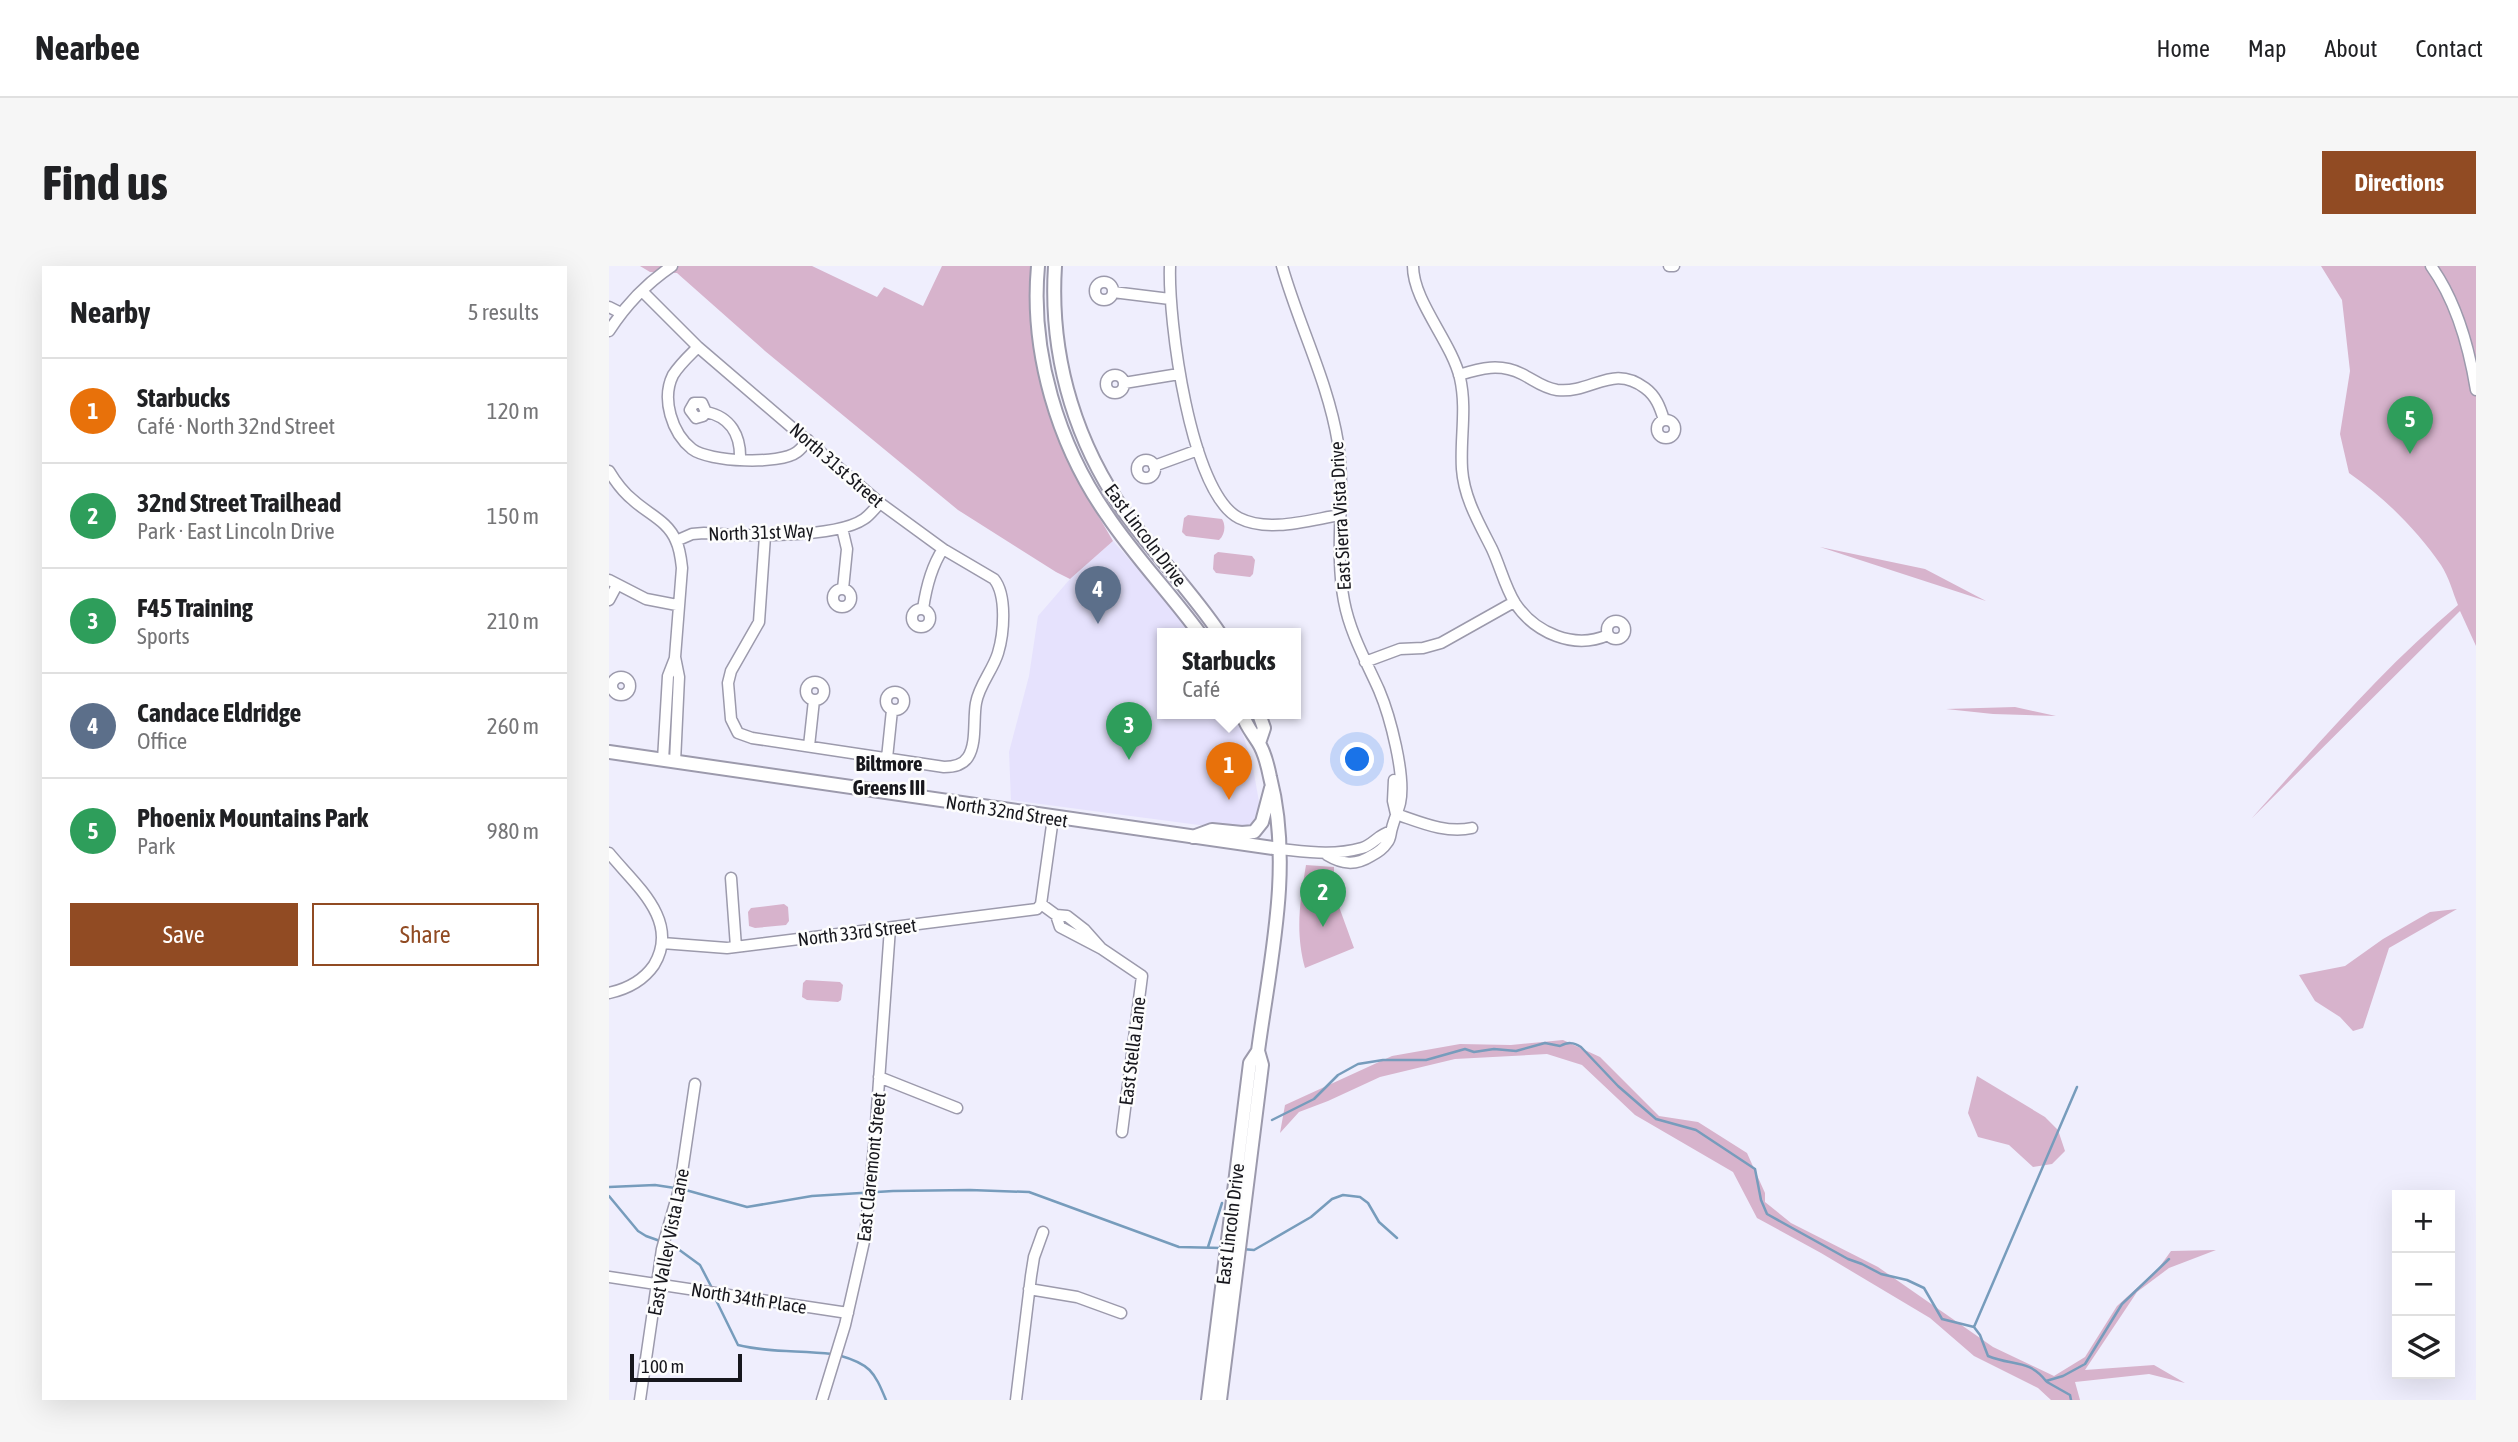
<!DOCTYPE html>
<html lang="en">
<head>
<meta charset="utf-8">
<style>
  :root { --surface:#fff; --page:#f6f6f6; --text:#202124; --muted:#757577; --line:#e0e0e0; --accent:#914b23 }
  body { margin:0; font-family:"Asap Condensed",sans-serif; background:var(--page); color:var(--text) }
  .controls { position:absolute; right:21px; bottom:21px; display:grid; overflow:hidden; border-radius:0px; box-shadow:0 7px 28px #0002 }
  .controls button { width:63px; height:63px; display:grid; place-items:center; padding:0; border:0; border-bottom:2px solid var(--line); background:var(--surface); color:var(--text); font:35px sans-serif }
  .scale { position:absolute; left:21px; bottom:18px; width:112px; box-sizing:border-box; padding-left:7px; border:4px solid #17171d; border-top:0; font-size:19px; line-height:24px; white-space:nowrap; color:#17171d; -webkit-text-stroke:5px #fdfdfd; paint-order:stroke }
  .you { position:absolute; left:749px; top:494px; width:24px; height:24px; margin:-18px; border:5px solid #fff; border-radius:50%; background:#1a73e8; box-shadow:0 0 0 10px #1a73e833 }
  .badge { display:grid; place-items:center; width:46px; height:46px; border-radius:50%; background:var(--accent); color:#fff; font-size:23px; font-weight:700 }
  .pin { position:absolute; translate:-50% -58px; filter:drop-shadow(0 2px 4px #0008) }
  .pin::after { content:''; position:absolute; top:37px; width:24px; height:21px; background:inherit; clip-path:polygon(0 0,100% 0,50% 100%) }
  .popup { position:absolute; left:548px; top:362px; width:144px; height:91px; box-sizing:border-box; display:grid; place-content:center; border-radius:0px; background:var(--surface); filter:drop-shadow(0 2px 5px #0005); font-size:23px; white-space:nowrap; color:var(--muted) }
  .popup b { font-size:26px; color:var(--text) }
  .popup::after { content:''; position:absolute; left:50%; top:100%; margin-left:-14px; border:14px solid transparent; border-top-color:var(--surface) }
  .list { margin:0; padding:0; list-style:none }
  h2 { display:flex; justify-content:space-between; align-items:center; height:91px; margin:0; padding:0 28px; font-size:30px }
  h2 small { font-size:23px; font-weight:400; color:var(--muted) }
  .list li { display:grid; grid-template-columns:46px 1fr auto; gap:21px; align-items:center; box-sizing:border-box; height:105px; padding:0 28px; border-top:2px solid var(--line) }
  .list b { display:block; font-size:26px; white-space:nowrap }
  .list p { margin:0; font-size:23px; white-space:nowrap; color:var(--muted) }
  .list em { font-size:23px; font-style:normal; color:var(--muted) }
  .actions { display:flex; gap:14px; padding:21px 28px }
  .actions a { flex:1; padding:16px 0; border:2px solid var(--accent); border-radius:0px; text-align:center; font-size:24px; color:var(--accent) }
  .actions .main { background:var(--accent); color:#fff }
  .icon { flex:none; width:38px; height:38px; fill:none; stroke:currentColor; stroke-width:2; stroke-linecap:round; stroke-linejoin:round }
  .map { position:relative; flex:none; width:1867px; height:1134px; overflow:hidden; border-radius:0px }
  header { display:flex; align-items:center; gap:42px; box-sizing:border-box; height:98px; padding:0 35px; background:var(--surface); border-bottom:2px solid var(--line) }
  header strong { font-size:33px }
  nav { display:flex; gap:38px; margin-inline-start:auto; font-size:24px }
  .intro { display:flex; align-items:center; justify-content:space-between; box-sizing:border-box; height:168px; padding:0 42px }
  h1 { margin:0; font-size:49px }
  .button { padding:18px 32px; border-radius:0px; background:var(--accent); color:#fff; font-size:24px; font-weight:700 }
  main { display:flex; gap:42px; padding:0 42px }
  aside { flex:1; background:var(--surface); border-radius:0px; box-shadow:0 7px 28px #0002 }
  .map>svg:first-child { display:block }
  .built { fill:#e6e2fd }
  .green { fill:#d7b3cc }
  .lines { fill:none; stroke-linecap:round; stroke-linejoin:round }
  .stream { stroke:#779cbc; stroke-width:2.5 }
  .minor-casing { stroke:#9c9aac; stroke-width:13 }
  .major-casing { stroke:#9c9aac; stroke-width:16 }
  .minor { stroke:#fff; stroke-width:10 }
  .major { stroke:#fff; stroke-width:12 }
  .labels { text-anchor:middle; dominant-baseline:central; stroke-width:5; stroke-linejoin:round; paint-order:stroke }
  .street-label { font-size:19px; fill:#17171d; stroke:#fdfdfd }
  .neighbourhood-label { font-size:21px; font-weight:bold; fill:#17171d; stroke:#fdfdfd }
</style>
</head>
<body>
<header>
<strong>Nearbee</strong>
<nav><a>Home</a><a>Map</a><a>About</a><a>Contact</a></nav>
</header>
<div class="intro"><h1>Find us</h1><a class="button">Directions</a></div>
<main>
<aside>
<h2>Nearby<small>5 results</small></h2>
<ul class="list">
<li><span class="badge" style="background:#e8710a">1</span><div><b>Starbucks</b><p>Café · North 32nd Street</p></div><em>120 m</em></li>
<li><span class="badge" style="background:#2e9e5b">2</span><div><b>32nd Street Trailhead</b><p>Park · East Lincoln Drive</p></div><em>150 m</em></li>
<li><span class="badge" style="background:#2e9e5b">3</span><div><b>F45 Training</b><p>Sports</p></div><em>210 m</em></li>
<li><span class="badge" style="background:#5c6f8a">4</span><div><b>Candace Eldridge</b><p>Office</p></div><em>260 m</em></li>
<li><span class="badge" style="background:#2e9e5b">5</span><div><b>Phoenix Mountains Park</b><p>Park</p></div><em>980 m</em></li>
</ul>
<div class="actions"><a class="main">Save</a><a>Share</a></div>
</aside>
<div class="map">
<svg width="1867" height="1134" viewBox="0 0 1867 1134">
  <rect width="100%" height="100%" fill="#efeefd"/>
  <path class="built" d="M504,275l69,77 11,16h-30v80h73l16,48 9,51 -2,10 -15,8 -233,-31 -2,-48 20,-76 9,-60 32,-37z"/>
  <path class="green" d="M31,0h172l65,31 7,-10 39,19 19,-40h89c2,60 11,134 35,190 13,29 31,57 47,85l-43,38 -14,-7 -98,-62 -193,-159 -88,-78 -27,-1z
    M1712,0h155v380l-16,-35 -208,207c66,-74 130,-149 206,-213 -5,-12 -9,-28 -17,-40 -24,-35 -57,-68 -92,-92l-9,-39 10,-63 -8,-71z
    M579,249l34,4c4,6 3,16 -3,21l-33,-4 -4,-4 2,-14z
    M1211,281l105,22 61,32z
    M609,286l34,4 3,4 -2,14 -3,3 -34,-4 -3,-4 1,-14z
    M1406,441l41,9 -63,-2 -47,-5z
    M697,599l28,2v26l20,55 -49,20c-10,-37 -5,-66 1,-103z
    M175,638l4,3 1,14 -3,4 -31,3 -6,-2 -1,-14 3,-4z
    M1848,643l-68,39 -26,80 -10,3 -13,-14 -25,-16 -16,-26 46,-9 38,-27 47,-27z
    M197,714l34,2 3,3 -2,15 -3,2 -31,-2 -5,-3 1,-14z
    M954,774l37,17 59,59 39,6 49,31 18,40v9l26,21 87,44 115,80 61,29 31,-19 32,-51 41,-37 13,-18 45,-1 -47,18 -32,24 -52,78 69,-5 31,18 -36,-9 -74,8 5,18h-29l-13,-12 -64,-32 -44,-38 -109,-65 -64,-35 -24,-46 -98,-57 -53,-50 -35,-11 -92,5 -75,18 -52,24 -29,11 -19,21 5,-28 107,-49 68,-12 51,1z
    M1368,810l68,41 13,13 7,21 -13,13 -19,3 -24,-22 -31,-8 -10,-24z"/>
  <g class="lines">
    <path class="stream" d="M663,854l42,-21 24,-24 20,-11 25,-4h43l39,-11 9,3 20,-3 22,2 29,-8 15,3c8,-4 13,-4 21,1l37,39 38,33 40,11 59,39 6,31 6,14 81,45 14,5 19,10 26,6 17,8 18,31 32,8 6,8 8,21c24,10 41,3 58,25l17,-5 22,-12 37,-60 47,-45
      M0,921l46,-2 20,3
      M73,923l65,18 65,-11 81,-5 77,-1 59,2 150,55 43,1
      M0,930l29,35 8,5 28,10 26,19 12,23
      M599,981l14,-44
      M633,983l12,1 57,-33 21,-18 11,-4 17,2 8,6 11,19 18,16
      M106,1032l23,47c31,8 62,5 94,9
      M1365,1061l103,-240
      M229,1089c32,9 36,16 48,45
      M1438,1116l23,13 1,5"/>
    <defs>
      <path id="minor" d="M561,0c-2,53 20,227 69,252 30,15 70,2 101,-3
        M673,0c17,60 46,115 56,177 8,52 -4,106 6,158 6,32 22,60 35,89 11,26 27,86 21,113 -2,8 -6,17 -8,25 -2,6 -1,11 -5,15 -4,6 -10,10 -16,13 -16,10 -29,8 -44,-1
        M804,0c0,35 38,75 47,112 7,31 0,60 2,91 2,29 17,54 30,80 8,17 13,38 23,54 20,30 59,47 93,32
        M1060,0h5
        M1822,0c26,36 38,81 45,124
        M486 25a9 9 0 1 1 18 0a9 9 0 1 1-18 0Z
        M33,25l56,56 182,156 63,46 51,30c13,16 10,54 4,74 -5,17 -19,32 -22,50 -3,16 1,40 -8,54 -5,8 -16,10 -24,10l-192,-29 -14,-5 -7,-14 -3,-36 3,-12 28,-49 6,-86
        M504,26l57,7
        M0,41l12,6
        M0,65c16,-25 38,-48 63,-65
        M89,81c-9,9 -18,17 -25,28 -12,24 -1,58 19,74 17,13 88,16 105,3 4,-3 8,-8 11,-12
        M850,109c22,-7 41,-12 63,-1 12,6 21,14 35,16 35,4 55,-27 88,-2 11,8 15,19 19,32
        M497 118a9 9 0 1 1 18 0a9 9 0 1 1-18 0Z
        M515,117l55,-9
        M97,146l-3,4 -7,2 -6,-8 4,-7h8l4,9c25,5 35,24 34,48
        M1048 163a9 9 0 1 1 18 0a9 9 0 1 1-18 0Z
        M528 203a9 9 0 1 1 18 0a9 9 0 1 1-18 0Z
        M545,200l44,-16
        M0,205c6,10 14,21 24,29 15,14 35,21 43,41 4,8 5,18 6,27l-7,89 4,20 -4,85
        M233,262l5,21 -4,40
        M67,275l16,-7 12,-1c36,3 131,6 160,-14 6,-4 11,-11 16,-16
        M0,314l37,19 31,6
        M224 332a9 9 0 1 1 18 0a9 9 0 1 1-18 0Z
        M0,334l8,-15
        M303 352a9 9 0 1 1 18 0a9 9 0 1 1-18 0Z
        M314,343c3,-21 8,-42 20,-60
        M998 364a9 9 0 1 1 18 0a9 9 0 1 1-18 0Z
        M756,396l35,-13 23,-1 18,-5 73,-41
        M3 420a9 9 0 1 1 18 0a9 9 0 1 1-18 0Z
        M197 425a9 9 0 1 1 18 0a9 9 0 1 1-18 0Z
        M277 435a9 9 0 1 1 18 0a9 9 0 1 1-18 0Z
        M200,480l5,-46
        M278,492l5,-48
        M54,494l5,-84 7,-18
        M785,514l-1,21 3,13
        M787,548c24,8 50,20 76,14
        M671,583c29,3 53,7 82,-1 11,-3 17,-14 28,-16
        M0,587c25,31 72,67 45,112 -11,16 -27,24 -45,28
        M122,612l5,69
        M432,638l15,11 11,1 18,14 16,18
        M447,649l4,12 42,22 40,27 -20,156
        M53,677l65,5 310,-39 4,-5 12,-86
        M270,811l78,31
        M0,1011l239,36
        M420,1023l48,8 44,16
        M31,1134l22,-151 18,-63 15,-102
        M213,1134l23,-75 20,-88 10,-100 15,-209
        M407,1134l15,-124 3,-19 9,-25"/>
      <path id="major" d="M429,0c-8,86 20,179 69,249 28,42 63,78 93,119
        M446,0c-6,94 22,184 79,259 28,37 60,70 86,109
        M650,448l5,14 -5,15
        M0,486l671,97
        M584,571l19,-7 30,3 12,-1 8,-10 9,-34
        M599,1134l42,-337 8,-12
        M611,1134l42,-335 -4,-14c12,-90 35,-185 12,-274 -2,-10 -6,-26 -12,-35 -7,-11 -11,-15 -16,-28"/>
    </defs>
    <use href="#minor" class="minor-casing"/>
    <use href="#major" class="major-casing"/>
    <use href="#minor" class="minor"/>
    <use href="#major" class="major"/>
  </g>
  <g class="labels">
    <g class="street-label">
      <text transform="translate(228 199) rotate(41)">North 31st Street</text>
      <text transform="translate(731 250) rotate(-93)">East Sierra Vista Drive</text>
      <text transform="translate(152 266) rotate(-2)">North 31st Way</text>
      <text transform="translate(537 269) rotate(53)">East Lincoln Drive</text>
      <text transform="translate(398 545) rotate(9)">North 32nd Street</text>
      <text transform="translate(248 666) rotate(-7)">North 33rd Street</text>
      <text transform="translate(523 785) rotate(-83)">East Stella Lane</text>
      <text transform="translate(262 901) rotate(-84)">East Claremont Street</text>
      <text transform="translate(621 958) rotate(-83)">East Lincoln Drive</text>
      <text transform="translate(59 976) rotate(-79)">East Valley Vista Lane</text>
      <text transform="translate(140 1032) rotate(9)">North 34th Place</text>
    </g>
    <g class="neighbourhood-label">
      <text x="280" y="497">Biltmore<tspan x="280" dy="24">Greens III</tspan></text>
    </g>
  </g>
</svg>
<div class="controls">
<button>+</button>
<button>−</button>
<button><svg class="icon" aria-label="layers" viewBox="0 0 24 24"><path d="M12 4l9 5-9 5-9-5zM3 14l9 5 9-5"/></svg></button>
</div>
<div class="scale">100 m</div>
<div class="you"></div>
<div class="pin badge" style="left:620px;top:534px;background:#e8710a">1</div>
<div class="popup"><b>Starbucks</b>Café</div>
<div class="pin badge" style="left:714px;top:661px;background:#2e9e5b">2</div>
<div class="pin badge" style="left:520px;top:494px;background:#2e9e5b">3</div>
<div class="pin badge" style="left:489px;top:358px;background:#5c6f8a">4</div>
<div class="pin badge" style="left:1801px;top:188px;background:#2e9e5b">5</div>
</div>
</main>
</body>
</html>
